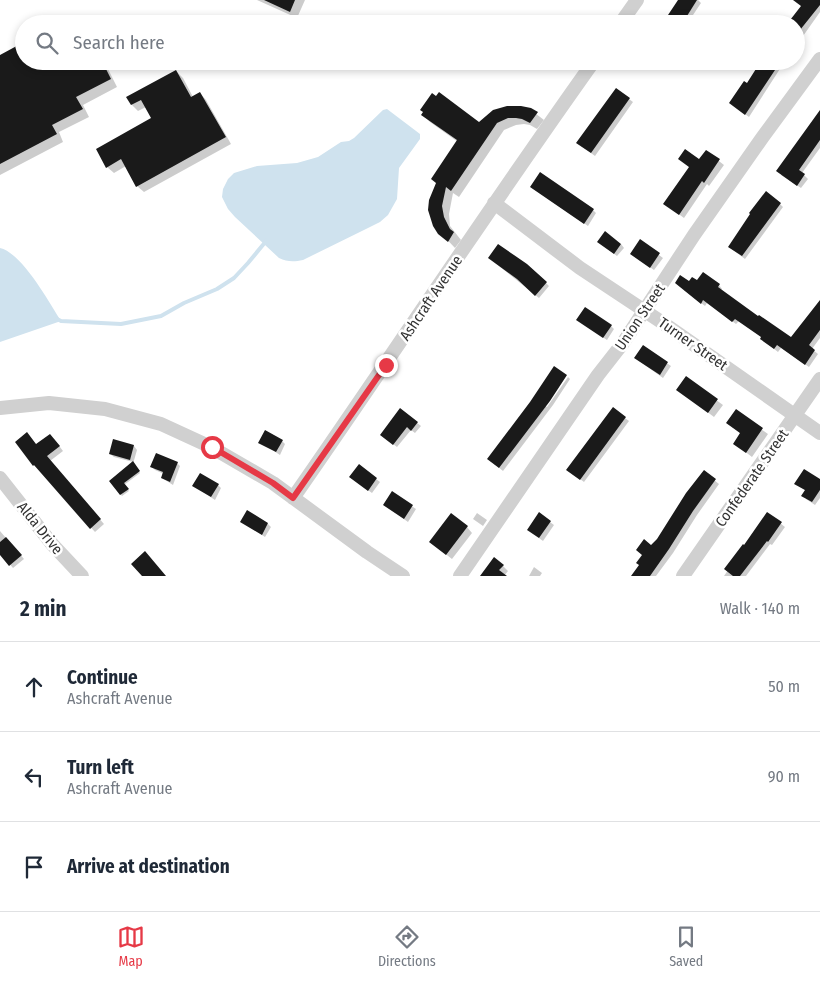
<!DOCTYPE html>
<html lang="en">
<head>
<meta charset="utf-8">
<style>
  :root { --surface:#fff; --page:#f6f6f7; --text:#1f2937; --muted:#747a83; --line:#e0e1e3; --accent:#e63946 }
  body { margin:0; font-family:"Fira Sans Condensed",sans-serif; background:var(--page); color:var(--text) }
  .stop { position:absolute; width:15px; height:15px; margin:-11px; border:4px solid #e63946; border-radius:50%; background:#fff }
  .stop.end { background:#e63946; border-color:#fff; box-shadow:0 1px 5px #0008 }
  .list { margin:0; padding:0; list-style:none }
  h2 { display:flex; justify-content:space-between; align-items:center; height:65px; margin:0; padding:0 20px; font-size:21px }
  h2 small { font-size:16px; font-weight:400; color:var(--muted) }
  .list li { display:grid; grid-template-columns:32px 1fr auto; gap:15px; align-items:center; box-sizing:border-box; height:90px; padding:0 20px; border-top:1px solid var(--line) }
  .list b { display:block; font-size:19px; white-space:nowrap }
  .list p { margin:0; font-size:16px; white-space:nowrap; color:var(--muted) }
  .list em { font-size:16px; font-style:normal; color:var(--muted) }
  .icon { flex:none; width:28px; height:28px; fill:none; stroke:currentColor; stroke-width:2; stroke-linecap:round; stroke-linejoin:round }
  .map { position:relative; flex:none; width:820px; height:576px; overflow:hidden }
  .search { position:absolute; background:var(--surface); box-shadow:0 2px 8px #0003; left:15px; right:15px; top:15px; height:55px; display:flex; align-items:center; gap:12px; box-sizing:border-box; padding:0 18px; border-radius:28px; color:var(--muted); font-size:19px }
  .sheet { height:335px; background:var(--surface) }
  nav { display:flex; justify-content:space-around; align-items:center; box-sizing:border-box; height:70px; border-top:1px solid var(--line); background:var(--surface); font-size:14px; color:var(--muted) }
  nav a { display:grid; justify-items:center; gap:2px }
  nav .on { color:var(--accent) }
  .map>svg:first-child { display:block }
  .water { fill:#cfe2ee }
  .shadow { fill:#0003 }
  .lines { fill:none; stroke-linecap:round; stroke-linejoin:round }
  .stream { stroke:#cfe2ee; stroke-width:4 }
  .building { fill:#1a1a1a }
  .minor { stroke:#d0d0d0; stroke-width:14 }
  .route { stroke:#e63946; stroke-width:6 }
  .labels { text-anchor:middle; dominant-baseline:central; stroke-width:5; stroke-linejoin:round; paint-order:stroke }
  .street-label { font-size:15px; fill:#333; stroke:#fff }
</style>
</head>
<body>
<div class="map">
<svg width="820" height="576" viewBox="0 0 820 576">
  <rect width="100%" height="100%" fill="#fff"/>
  <path class="water" d="M387,109l33,25v5l-21,29 -2,31 -9,16 -8,7 -12,6 -65,32c-9,2 -16,2 -24,-2l-44,-41 -7,-8 -6,-12 1,-8 5,-10 6,-6 23,-7 40,-3 21,-6 23,-15 8,-1 5,-3 29,-28z
    M0,248c22,5 49,54 61,73l-61,21z"/>
  <path class="shadow" d="M257,0h48l-8,18z
    M679,0h19l3,3 -14,21h-23z
    M806,0h14v12l-24,34v-22z
    M77,16l7,8h-22z
    M0,56l24,5h80l13,26 -34,18 6,12 -30,15 4,10 -63,33z
    M762,61h23l-36,56 -15,-11z
    M176,71l7,7 10,19 7,-4 6,7 25,44 -87,48 -7,-6 -11,-20 -12,7 -7,-6 46,-48 -7,-12 -8,4 -6,-6 -4,-8z
    M617,90l16,12 -38,54 -14,-10z
    M531,110l13,10 -7,9 -7,-4 -6,-1 -8,1 -12,5 -45,67 -6,-4 -4,21 1,12 11,14 -6,8 -21,-22 24,-84 -28,-20 -7,-7 56,9z
    M820,112v36l-18,25 6,6 -7,9 -20,-13z
    M706,151l18,14 -15,21 -2,-2 -23,34 -19,-14 25,-36 -10,-9 20,2z
    M531,187l62,23 3,3 -8,13z
    M780,204l3,3 -38,52 -16,-12 23,-33z
    M640,241l23,17 -9,12 -19,-13z
    M621,244l3,4 -7,8 -15,-11z
    M489,258l57,25 3,3 -10,12z
    M697,282l22,3 3,4 -1,1 38,28 32,21 29,-37v36l-8,11 6,5 -9,13 -28,-19 -3,4 -13,-10 -2,-4 -24,-17 -3,3 -29,-21 -2,3 -21,-16 6,-7z
    M581,323l30,3 3,3 -7,11z
    M643,347l28,19 -8,12 -24,-17z
    M568,377l2,2 -17,26 -50,66 -11,-9 53,-56 2,1z
    M686,378l37,27 -9,12 -36,-27z
    M401,410l20,16 -6,7 -4,-3 -14,17 -12,-9z
    M736,411l32,23 -16,23 -17,-13 6,-10 -13,-11z
    M625,418l4,3 -45,61 -16,-12z
    M54,439l9,12 -13,10 54,63 -9,8 -61,-67 -18,-23 21,3z
    M282,441l3,3 -5,11 -20,-13z
    M134,446l3,4 -4,14 7,9 -16,12 5,6 -7,5 -12,-14 23,-20 -19,-5 -4,-3z
    M177,463l3,3 -7,19 -11,-7 2,-4 -9,-4 -4,-4z
    M359,466l21,16 -8,11 -18,-13z
    M704,472l15,12 -22,31 -24,38 -17,23h-24z
    M820,481v17l-5,7 -9,-6v-8l-10,-7z
    M218,485l3,3 -6,12 -21,-14z
    M392,493l24,16 -8,13 -24,-17z
    M477,513l10,7 -4,6 -10,-7z
    M767,513l18,14 -13,18 -2,-1 -24,32h-22z
    M539,514l15,11 -11,16 -11,-8z
    M242,522l26,2 3,3 -6,10z
    M467,527l5,6 -20,26 -22,-17z
    M0,531l24,28 -11,9 -13,-15z
    M503,566l5,5 -4,5h-23z
    M534,567l8,6 -2,3h-11z"/>
  <g class="lines">
    <path class="stream" d="M57,319l4,2 60,3 40,-8 23,-13 33,-14 17,-11 14,-15 19,-23"/>
  </g>
  <path class="building" d="M264,0h31l-5,12z
    M678,0h19l-15,24h-20z
    M793,0h27v5l-24,30v-11h-9l14,-18z
    M24,42v19h78l9,18 -35,18 7,12 -31,16 5,9 -57,30v-109z
    M761,61h20l-36,54 -16,-12 15,-22 3,2z
    M176,70l15,27 9,-5 26,45 -90,50 -15,-28 -15,9 -10,-19 55,-31 -10,-18 -10,5 -5,-8z
    M616,88l14,10 -39,55 -15,-10z
    M439,92l40,30 14,-12 14,-4h14l10,2 7,4 -8,11 -8,-4 -6,-1h-8l-11,5 -46,68 -5,-4 -4,19 2,11 6,12 4,3 -6,10 -10,-8 -5,-8 -5,-16 1,-10 7,-17 -5,-4 26,-39 -36,-25 2,-3 -3,-2 12,-17 4,3z
    M820,110v30l-21,30 6,4 -8,12 -21,-15z
    M685,149l14,10 7,-9 14,9 -16,24 -2,-2 -23,34 -16,-11 26,-37 -11,-8z
    M540,172l54,37 -10,15 -54,-37z
    M766,191l15,12 -39,53 -14,-9 22,-33 -1,-1z
    M605,231l16,13 -7,10 -17,-12z
    M640,239l20,14 -10,15 -20,-14z
    M498,244l29,20 20,18 -12,14 -18,-17 -29,-21z
    M703,272l17,12 -2,3 40,29 1,-1 32,22 29,-37v30l-11,15 6,5 -10,15 -28,-20 -3,4 -14,-10 1,-2 -26,-18 -3,3 -29,-22 -2,4 -26,-21 5,-8 9,6 3,-4 5,3z
    M585,307l27,18 -9,13 -27,-18z
    M643,345l25,17 -8,13 -26,-17z
    M554,366l13,9 -17,26 -51,67 -12,-9 43,-57z
    M686,376l32,23 -10,14 -32,-23z
    M613,407l13,10 -46,63 -14,-10z
    M400,408l18,14 -7,9 -4,-4 -14,18 -13,-10z
    M736,409l27,19 -17,25 -13,-9 7,-11 -14,-10z
    M265,430l18,10 -7,12 -18,-9z
    M27,432l9,12 14,-10 10,12 -13,10 54,63 -11,10 -56,-64 -1,1 -18,-24z
    M113,439l21,6 -4,15 -21,-6z
    M156,453l22,9 -8,20 -9,-4 2,-6 -13,-5z
    M133,461l7,10 -16,12 5,6 -9,6 -11,-14z
    M359,464l18,14 -9,13 -19,-14z
    M804,469l16,10v11l-8,12 -11,-6 4,-6 -11,-6z
    M704,470l12,9 -23,32 -24,38 -19,27h-19l8,-11 -3,-2 6,-8 -6,-5 8,-11 7,6 6,-6 29,-46z
    M200,473l19,11 -8,13 -19,-11z
    M392,491l21,14 -9,14 -21,-14z
    M247,510l21,13 -6,12 -22,-13z
    M539,512l12,9 -12,17 -12,-8z
    M767,512l15,10 -14,20 -1,-1 -27,35h-7l-9,-7 19,-25 1,1z
    M451,513l17,13 -22,29 -17,-13z
    M6,537l16,18 -13,11 -9,-11v-13z
    M145,551l21,25h-24l-11,-12z
    M494,557l10,8 -5,5 8,6h-27z"/>
  <g class="lines">
    <path class="minor" d="M620,24l17,-24
      M494,203l86,65 83,55 157,110
      M0,408l49,-5 56,6 56,15 50,23 62,36 94,69 36,24
      M0,478l52,66 30,32
      M293,498c101,-145 198,-293 301,-437
      M460,576l138,-201 25,-32 71,-108 68,-97 58,-79
      M683,576l137,-197"/>
  </g>
  <g class="lines">
    <path class="route" d="M212,447l61,36 20,15 93,-133"/>
  </g>
  <g class="labels">
    <g class="street-label">
      <text transform="translate(431 298) rotate(-56)">Ashcraft Avenue</text>
      <text transform="translate(640 317) rotate(-56)">Union Street</text>
      <text transform="translate(693 344) rotate(35)">Turner Street</text>
      <text transform="translate(752 478) rotate(-55)">Confederate Street</text>
      <text transform="translate(40 528) rotate(51)">Alda Drive</text>
    </g>
  </g>
</svg>
<div class="stop" style="left:212px;top:447px"></div>
<div class="stop end" style="left:386px;top:365px"></div>
<div class="search"><svg class="icon" aria-label="search" viewBox="0 0 24 24"><circle cx="10" cy="10" r="6"/><path d="M15 15l6 6"/></svg>Search here</div>
</div>
<section class="sheet">
<h2>2 min<small>Walk · 140 m</small></h2>
<ul class="list">
<li><svg class="icon" aria-label="ahead" viewBox="0 0 24 24"><path d="M12 20V5M6 11l6-6 6 6"/></svg><div><b>Continue</b><p>Ashcraft Avenue</p></div><em>50 m</em></li>
<li><svg class="icon" aria-label="left" viewBox="0 0 24 24"><path d="M17 20v-9H6M10 6l-5 5 5 5"/></svg><div><b>Turn left</b><p>Ashcraft Avenue</p></div><em>90 m</em></li>
<li><svg class="icon" aria-label="arrive" viewBox="0 0 24 24"><path d="M6 21V4h12l-3 4 3 4H6"/></svg><div><b>Arrive at destination</b></div></li>
</ul>
</section>
<nav>
<a class="on"><svg class="icon" aria-label="map" viewBox="0 0 24 24"><path d="M3 6l6-2 6 2 6-2v14l-6 2-6-2-6 2zM9 4v14M15 6v14"/></svg>Map</a>
<a><svg class="icon" aria-label="directions" viewBox="0 0 24 24"><path d="M12 3l9 9-9 9-9-9zM9 14v-3h6M13 9l2 2-2 2"/></svg>Directions</a>
<a><svg class="icon" aria-label="saved" viewBox="0 0 24 24"><path d="M7 4h10v16l-5-4-5 4z"/></svg>Saved</a>
</nav>
</body>
</html>
